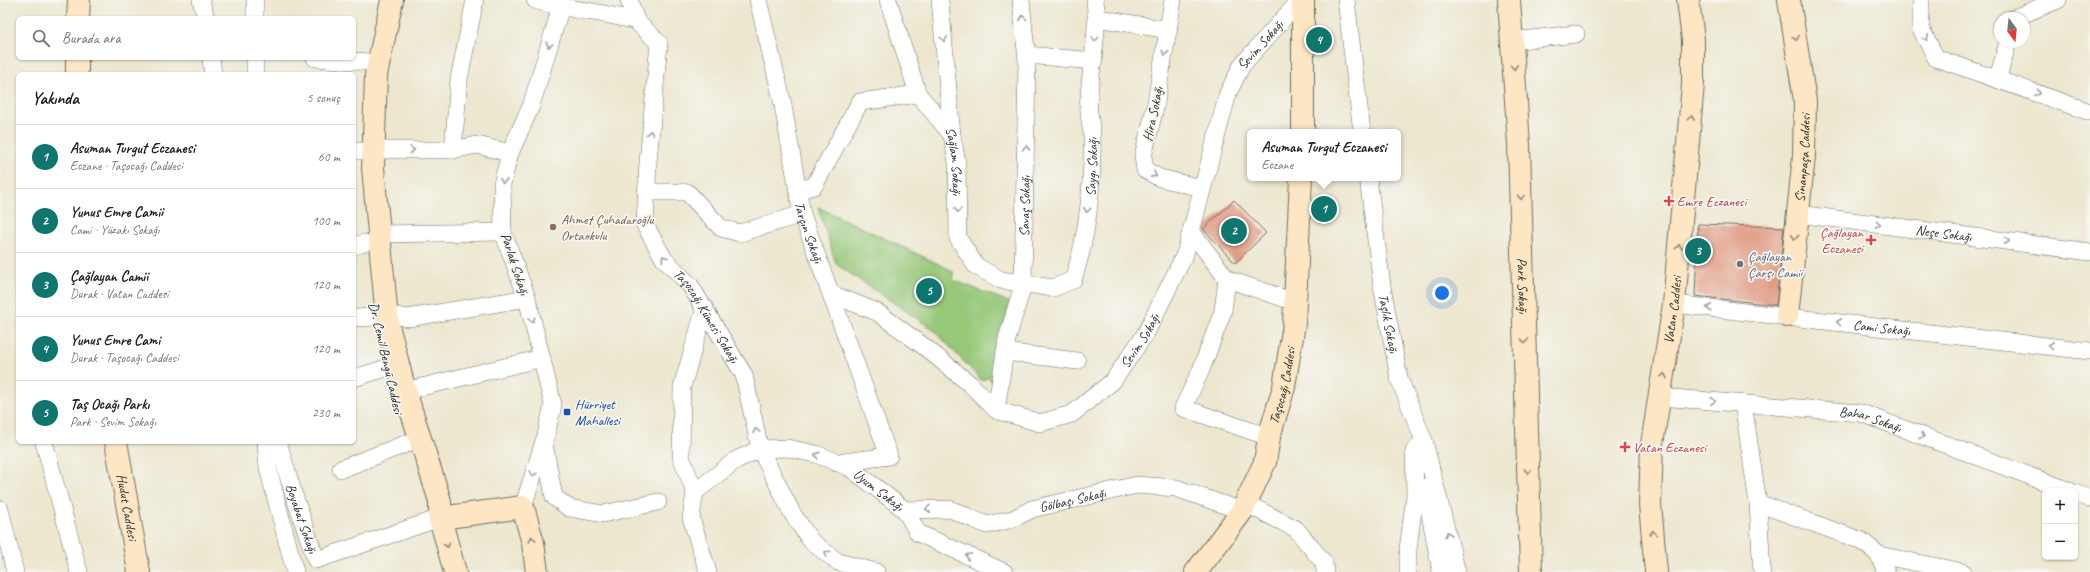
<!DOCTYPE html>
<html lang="tr">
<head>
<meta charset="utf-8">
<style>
  :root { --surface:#fff; --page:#f6f6f6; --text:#202124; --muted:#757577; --line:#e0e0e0; --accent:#0f766e }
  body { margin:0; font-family:Caveat,sans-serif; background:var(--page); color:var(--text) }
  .controls { position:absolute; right:12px; bottom:12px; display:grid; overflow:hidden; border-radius:6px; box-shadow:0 1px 3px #0004 }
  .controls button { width:36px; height:36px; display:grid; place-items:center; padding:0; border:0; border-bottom:1px solid var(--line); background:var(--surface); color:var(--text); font:20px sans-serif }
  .compass { position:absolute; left:1994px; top:12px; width:36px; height:36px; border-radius:50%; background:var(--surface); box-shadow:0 1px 3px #0004; rotate:165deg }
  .you { position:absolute; left:1442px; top:293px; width:14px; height:14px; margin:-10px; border:3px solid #fff; border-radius:50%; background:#1a73e8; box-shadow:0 0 0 6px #1a73e833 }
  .badge { display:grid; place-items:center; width:26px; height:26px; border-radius:50%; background:var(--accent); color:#fff; font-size:13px; font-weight:700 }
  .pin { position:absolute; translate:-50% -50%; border:2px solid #fff; box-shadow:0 1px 4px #0006 }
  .popup { position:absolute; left:1247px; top:129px; width:154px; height:52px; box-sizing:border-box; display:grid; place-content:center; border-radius:6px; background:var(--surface); filter:drop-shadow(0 1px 3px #0005); font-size:13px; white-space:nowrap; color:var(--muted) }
  .popup b { font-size:15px; color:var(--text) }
  .popup::after { content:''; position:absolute; left:50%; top:100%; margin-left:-8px; border:8px solid transparent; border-top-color:var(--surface) }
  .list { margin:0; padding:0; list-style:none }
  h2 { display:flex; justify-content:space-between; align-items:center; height:52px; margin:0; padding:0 16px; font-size:17px }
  h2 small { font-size:13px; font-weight:400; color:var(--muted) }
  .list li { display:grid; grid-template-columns:26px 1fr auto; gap:12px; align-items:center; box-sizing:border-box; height:64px; padding:0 16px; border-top:1px solid var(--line) }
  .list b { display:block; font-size:15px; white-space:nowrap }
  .list p { margin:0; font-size:13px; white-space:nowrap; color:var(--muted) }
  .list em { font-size:13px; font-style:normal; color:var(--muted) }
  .icon { flex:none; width:22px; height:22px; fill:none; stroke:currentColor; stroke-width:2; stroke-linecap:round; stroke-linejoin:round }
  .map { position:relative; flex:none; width:2090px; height:572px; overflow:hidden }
  .search { position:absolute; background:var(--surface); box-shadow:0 1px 3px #0004; left:16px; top:16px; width:340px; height:44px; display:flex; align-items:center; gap:10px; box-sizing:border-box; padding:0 14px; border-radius:6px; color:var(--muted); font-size:15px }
  .panel { position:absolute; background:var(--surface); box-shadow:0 1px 3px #0004; left:16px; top:72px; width:340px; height:372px; border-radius:6px }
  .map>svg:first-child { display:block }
  .green { fill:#96c878; stroke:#607a52 }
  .building { fill:#e0967e }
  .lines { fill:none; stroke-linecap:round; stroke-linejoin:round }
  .street-casing { stroke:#6f6d64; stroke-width:18 }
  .secondary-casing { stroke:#6f6d64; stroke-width:24 }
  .street { stroke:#fff; stroke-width:17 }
  .secondary { stroke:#fce6c4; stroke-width:22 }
  .oneway { stroke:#a0a0a0 }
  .oneway2 { stroke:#948878 }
  .health-dot { fill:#e0444e; stroke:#f6f6f2; stroke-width:1.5 }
  .education-dot { fill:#8d6e63; stroke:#f6f6f2; stroke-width:1.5 }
  .worship-dot { fill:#6b7280; stroke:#f6f6f2; stroke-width:1.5 }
  .transit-dot { fill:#1a4fb4; stroke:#f6f6f2; stroke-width:1.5 }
  .labels { text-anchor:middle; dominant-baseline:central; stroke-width:3.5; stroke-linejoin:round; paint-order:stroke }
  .street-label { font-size:14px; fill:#2b2b2b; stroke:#f6f6f2 }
  .health-label { font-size:14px; fill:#be3a42; stroke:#f6f6f2; text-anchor:start }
  .education-label { font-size:14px; fill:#785e54; stroke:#f6f6f2; text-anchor:start }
  .worship-label { font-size:14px; fill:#5b616d; stroke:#f6f6f2; text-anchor:start }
  .transit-label { font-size:14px; fill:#164399; stroke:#f6f6f2; text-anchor:start }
</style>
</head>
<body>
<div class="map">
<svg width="2090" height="572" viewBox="0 0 2090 572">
  <rect width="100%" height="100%" fill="#f6f6f2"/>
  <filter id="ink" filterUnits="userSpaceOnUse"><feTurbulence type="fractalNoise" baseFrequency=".025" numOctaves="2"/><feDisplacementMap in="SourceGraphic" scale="8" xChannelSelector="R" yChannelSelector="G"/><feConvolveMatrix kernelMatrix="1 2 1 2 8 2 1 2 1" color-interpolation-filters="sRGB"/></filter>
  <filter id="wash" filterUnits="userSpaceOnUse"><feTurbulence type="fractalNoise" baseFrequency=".012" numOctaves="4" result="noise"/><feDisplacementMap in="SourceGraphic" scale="16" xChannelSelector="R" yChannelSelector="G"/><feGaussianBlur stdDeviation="0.9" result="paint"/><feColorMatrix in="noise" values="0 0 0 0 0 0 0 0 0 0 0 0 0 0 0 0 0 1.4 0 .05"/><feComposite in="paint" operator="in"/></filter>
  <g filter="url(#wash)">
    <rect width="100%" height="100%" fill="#ede7cf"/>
    <path class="green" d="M818,207l135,64v9l56,22 -13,84 -8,-9 -6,4 -48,-51 -98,-66z"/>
    <g id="blocks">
      <path class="building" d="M1234,200l32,33 -31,30 -32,-34z
        M1698,224l86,3 -8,78 -81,-9z"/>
    </g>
  </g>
  <g filter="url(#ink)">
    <use href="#blocks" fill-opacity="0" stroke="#6f6d64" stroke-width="1"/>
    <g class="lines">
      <defs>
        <g id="street">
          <path d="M201,0l5,18"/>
          <path d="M255,0v18"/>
          <path d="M535,0c33,10 68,12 101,21"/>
          <path id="s1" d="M629,0l7,21 23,22 -11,119 -3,63 19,34 26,26 54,90 16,74 32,64 19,28 27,21 38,10"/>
          <path id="s2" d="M758,0l24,100 20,114 87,242 -52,7"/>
          <path d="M888,0l30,94"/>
          <path id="s3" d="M940,0l12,135 5,28 1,75 18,28 25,14 52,8 20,-8c15,-44 20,-98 19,-144 -1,-13 -5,-27 -3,-40 2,-32 10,-63 6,-96"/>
          <path d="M1173,0l-18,108 -12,48 2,14 15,8 41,10"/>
          <path d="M1346,0l16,132"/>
          <path d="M1921,0v29l15,29 154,54"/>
          <path d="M1097,18l72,12"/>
          <path d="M2014,18l44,-18"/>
          <path d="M1512,41l64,-7"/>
          <path d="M1027,55l67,6"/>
          <path d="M211,58l2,16"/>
          <path d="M255,58v16"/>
          <path d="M315,58l53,4"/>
          <path d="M1998,78l10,-36"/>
          <path d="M373,150h80l24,-5 33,8"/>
          <path d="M453,150l6,-71 16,-79"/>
          <path d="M354,151h7"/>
          <path id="s4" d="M1368,178l14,108 17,92 25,63 33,131"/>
          <path d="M798,190l16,-4 46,-84 58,-8 34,41"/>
          <path d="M646,192h41l34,36 19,5 62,-19"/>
          <path id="s5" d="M1798,214l292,38"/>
          <path d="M1191,231l36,48"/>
          <path d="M378,234l125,-2"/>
          <path d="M354,246l10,-3"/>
          <path d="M1227,279l-4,32 -22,59 -18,38 86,29"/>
          <path d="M1227,279l68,23"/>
          <path id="s6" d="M831,294l46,18 49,36 44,36 26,26 44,13 32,-9 41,-33 33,-48 39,-79 43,-161 14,-28 58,-65"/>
          <path id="s7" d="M1674,304l416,47"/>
          <path d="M705,308l-23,79 -1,70 14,35 -4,26 17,54"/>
          <path d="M386,314l22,4 119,-20"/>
          <path d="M354,318l21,-1"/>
          <path d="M1005,352l72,9"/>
          <path d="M354,378l32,-10"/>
          <path d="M405,391l137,-33"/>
          <path id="s8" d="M1660,397l201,16 209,78"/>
          <path d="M1743,403l15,100 4,69"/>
          <path id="s9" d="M996,410l11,-71 16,-54 4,-224 -6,-61"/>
          <path d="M44,442l35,130"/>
          <path d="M266,442l2,26 27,104"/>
          <path id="s10" d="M278,442l15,50 23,68 124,-42"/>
          <path d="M544,444l10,53 15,11 34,6 55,-12"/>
          <path d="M341,469l67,-26"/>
          <path d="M1425,487l16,85"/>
          <path id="s11" d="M695,492l41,-32 24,-11 27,-1 29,6 33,13 56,43 13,23 86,39"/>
          <path d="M2075,493l15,6"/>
          <path d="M1245,503l51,26 28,34 1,9"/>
          <path d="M1758,503l104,38 17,14 84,17"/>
          <path d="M523,507l23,-72 7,-30 -26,-107 -24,-66 -1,-48 8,-31 21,-47 30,-99 -1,-7"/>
          <path d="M0,509l15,63"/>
          <path id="s12" d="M905,510l45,-1 37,16 26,-6 19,-10 105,-24 39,3 66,23"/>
          <path d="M1879,555l7,17"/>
          <path d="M1408,572v-23l7,-54 -1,-44 10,-10"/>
        </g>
        <g id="secondary">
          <path d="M392,0l-16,75 -3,93 13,140 2,17 17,66 35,110v17l15,54"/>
          <path d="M1303,0v132"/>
          <path id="s13" d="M1509,0l10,145 12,427"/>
          <path d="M78,18l1,-18"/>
          <path d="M77,74v-16"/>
          <path id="s14" d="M1787,316l17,-160 1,-55 -16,-101"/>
          <path id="s15" d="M116,442l23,130"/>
          <path d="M440,518l83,-11 10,36 4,29"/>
          <path id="s16" d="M1196,572l46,-61 23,-49 4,-25 15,-50 10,-63 7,-146"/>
          <path id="s17" d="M1656,572l-6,-68 2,-60 22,-140 19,-220v-44l-5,-40"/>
        </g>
      </defs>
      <use href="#street" class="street-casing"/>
      <use href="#secondary" class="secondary-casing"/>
      <use href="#street" class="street"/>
      <use href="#secondary" class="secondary"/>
    </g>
    <defs><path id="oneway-chevron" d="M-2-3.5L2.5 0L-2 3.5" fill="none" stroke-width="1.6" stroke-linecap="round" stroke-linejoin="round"/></defs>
    <g class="oneway">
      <use href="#oneway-chevron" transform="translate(1023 18) rotate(-95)"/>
      <use href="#oneway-chevron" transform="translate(1926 38) rotate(62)"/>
      <use href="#oneway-chevron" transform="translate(944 39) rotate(84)"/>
      <use href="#oneway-chevron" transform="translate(1095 39) rotate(95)"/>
      <use href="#oneway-chevron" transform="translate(549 45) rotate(107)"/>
      <use href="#oneway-chevron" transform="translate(1165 53) rotate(100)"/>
      <use href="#oneway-chevron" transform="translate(2038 93) rotate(20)"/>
      <use href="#oneway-chevron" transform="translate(650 133) rotate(-85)"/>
      <use href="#oneway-chevron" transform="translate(1026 148) rotate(-89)"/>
      <use href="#oneway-chevron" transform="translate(412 150) rotate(-1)"/>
      <use href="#oneway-chevron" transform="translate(1154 175) rotate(29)"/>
      <use href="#oneway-chevron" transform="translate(503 181) rotate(100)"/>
      <use href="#oneway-chevron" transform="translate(958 210) rotate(89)"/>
      <use href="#oneway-chevron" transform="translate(1087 210) rotate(95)"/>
      <use href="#oneway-chevron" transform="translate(1878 224) rotate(7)"/>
      <use href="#oneway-chevron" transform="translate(2007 241) rotate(7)"/>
      <use href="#oneway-chevron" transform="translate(664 258) rotate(-125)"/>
      <use href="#oneway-chevron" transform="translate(1709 308) rotate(-174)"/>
      <use href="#oneway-chevron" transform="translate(532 320) rotate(76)"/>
      <use href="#oneway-chevron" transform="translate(1839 322) rotate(-173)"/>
      <use href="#oneway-chevron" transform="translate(2051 346) rotate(-173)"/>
      <use href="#oneway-chevron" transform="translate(1713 401) rotate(4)"/>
      <use href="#oneway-chevron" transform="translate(756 431) rotate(-102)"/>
      <use href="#oneway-chevron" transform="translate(1922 436) rotate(21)"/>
      <use href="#oneway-chevron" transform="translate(817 455) rotate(-162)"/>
      <use href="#oneway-chevron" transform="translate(533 474) rotate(108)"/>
      <use href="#oneway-chevron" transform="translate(928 509) rotate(179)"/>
      <use href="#oneway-chevron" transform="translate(1448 534) rotate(-104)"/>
      <use href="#oneway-chevron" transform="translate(827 553) rotate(-142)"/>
      <use href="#oneway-chevron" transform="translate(968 556) rotate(-155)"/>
    </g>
    <g class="oneway2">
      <use href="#oneway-chevron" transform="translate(1796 38) rotate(80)"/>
      <use href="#oneway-chevron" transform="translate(1514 67) rotate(86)"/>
      <use href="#oneway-chevron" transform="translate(1691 118) rotate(-85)"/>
      <use href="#oneway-chevron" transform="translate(1521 197) rotate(88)"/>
      <use href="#oneway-chevron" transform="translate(1795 237) rotate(96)"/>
      <use href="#oneway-chevron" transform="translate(1679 247) rotate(-85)"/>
      <use href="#oneway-chevron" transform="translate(1525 341) rotate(88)"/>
      <use href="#oneway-chevron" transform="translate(1664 376) rotate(-80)"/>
      <use href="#oneway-chevron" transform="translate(1528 471) rotate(88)"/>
      <use href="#oneway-chevron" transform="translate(1653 533) rotate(-94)"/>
      <use href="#oneway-chevron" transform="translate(532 539) rotate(-105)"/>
      <use href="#oneway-chevron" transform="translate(447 545) rotate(75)"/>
    </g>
  </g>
  <g class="health-dot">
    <path d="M1667 195h4v4h4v4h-4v4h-4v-4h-4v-4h4z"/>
    <path d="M1869 234h4v4h4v4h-4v4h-4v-4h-4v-4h4z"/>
    <path d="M1623 441h4v4h4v4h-4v4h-4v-4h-4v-4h4z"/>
  </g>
  <circle class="education-dot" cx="553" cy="227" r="4"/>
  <circle class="worship-dot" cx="1740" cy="264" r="4"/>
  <rect class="transit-dot" x="563" y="408" width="8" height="8" rx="2"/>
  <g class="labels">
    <g class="street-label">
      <text stroke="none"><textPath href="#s6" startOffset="707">Sevim Sokağı</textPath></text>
      <text transform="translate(1153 114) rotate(-78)">Hira Sokağı</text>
      <text stroke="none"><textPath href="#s14" startOffset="159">Sinanpaşa Caddesi</textPath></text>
      <text stroke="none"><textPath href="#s3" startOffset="162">Sağlam Sokağı</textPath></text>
      <text stroke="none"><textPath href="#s3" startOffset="490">Saygı Sokağı</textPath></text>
      <text stroke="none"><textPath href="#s9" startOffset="207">Savaş Sokağı</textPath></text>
      <text stroke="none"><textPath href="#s2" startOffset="238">Tarçın Sokağı</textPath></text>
      <text stroke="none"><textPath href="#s5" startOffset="147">Neşe Sokağı</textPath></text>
      <text transform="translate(515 264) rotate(72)">Parlak Sokağı</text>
      <text stroke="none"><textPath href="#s13" startOffset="286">Park Sokağı</textPath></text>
      <text stroke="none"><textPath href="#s17" startOffset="264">Vatan Caddesi</textPath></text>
      <text stroke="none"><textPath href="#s1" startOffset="347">Taşocağı Kümesi Sokağı</textPath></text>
      <text stroke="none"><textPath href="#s4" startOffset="147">Taşlık Sokağı</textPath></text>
      <text stroke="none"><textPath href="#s7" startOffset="209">Cami Sokağı</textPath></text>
      <text stroke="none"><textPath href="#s6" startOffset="384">Sevim Sokağı</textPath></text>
      <text transform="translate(386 358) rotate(77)">Dr. Cemil Bengü Caddesi</text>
      <text stroke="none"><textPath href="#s16" startOffset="209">Taşocağı Caddesi</textPath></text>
      <text stroke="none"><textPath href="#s8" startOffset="212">Bahar Sokağı</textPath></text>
      <text stroke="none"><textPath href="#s11" startOffset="208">Uyum Sokağı</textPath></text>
      <text stroke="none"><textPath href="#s12" startOffset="175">Gölbaşı Sokağı</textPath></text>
      <text stroke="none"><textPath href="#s15" startOffset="66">Hudut Caddesi</textPath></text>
      <text stroke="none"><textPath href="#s10" startOffset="80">Boyabat Sokağı</textPath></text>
    </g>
    <g class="health-label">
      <text x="1677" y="201">Emre Eczanesi</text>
      <text x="1863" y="232" text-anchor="end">Çağlayan<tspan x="1863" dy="16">Eczanesi</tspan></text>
      <text x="1633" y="447">Vatan Eczanesi</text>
    </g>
    <g class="education-label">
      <text x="561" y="219">Ahmet Çuhadaroğlu<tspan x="561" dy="16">Ortaokulu</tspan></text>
    </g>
    <g class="worship-label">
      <text x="1748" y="256">Çağlayan<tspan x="1748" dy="16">Çarşı Camii</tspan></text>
    </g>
    <g class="transit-label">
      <text x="575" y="404">Hürriyet<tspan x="575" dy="16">Mahallesi</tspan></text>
    </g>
  </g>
</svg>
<div class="controls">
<button>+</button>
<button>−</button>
</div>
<svg class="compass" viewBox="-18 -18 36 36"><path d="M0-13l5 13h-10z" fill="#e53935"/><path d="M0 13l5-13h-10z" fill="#757577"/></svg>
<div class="you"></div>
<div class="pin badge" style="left:1324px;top:209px">1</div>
<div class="popup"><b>Asuman Turgut Eczanesi</b>Eczane</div>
<div class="pin badge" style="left:1234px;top:231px">2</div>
<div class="pin badge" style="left:1698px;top:251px">3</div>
<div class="pin badge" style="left:1319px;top:40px">4</div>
<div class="pin badge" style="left:929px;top:291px">5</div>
<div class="search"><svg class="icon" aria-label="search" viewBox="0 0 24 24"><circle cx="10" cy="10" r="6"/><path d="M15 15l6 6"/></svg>Burada ara</div>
<section class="panel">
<h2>Yakında<small>5 sonuç</small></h2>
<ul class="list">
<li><span class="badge">1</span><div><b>Asuman Turgut Eczanesi</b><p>Eczane · Taşocağı Caddesi</p></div><em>60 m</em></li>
<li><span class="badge">2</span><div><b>Yunus Emre Camii</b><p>Cami · Yüzakı Sokağı</p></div><em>100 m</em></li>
<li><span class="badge">3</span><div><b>Çağlayan Camii</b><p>Durak · Vatan Caddesi</p></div><em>120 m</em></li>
<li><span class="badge">4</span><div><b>Yunus Emre Cami</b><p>Durak · Taşocağı Caddesi</p></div><em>120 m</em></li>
<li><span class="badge">5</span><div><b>Taş Ocağı Parkı</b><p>Park · Sevim Sokağı</p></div><em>230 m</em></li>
</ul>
</section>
</div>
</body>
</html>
